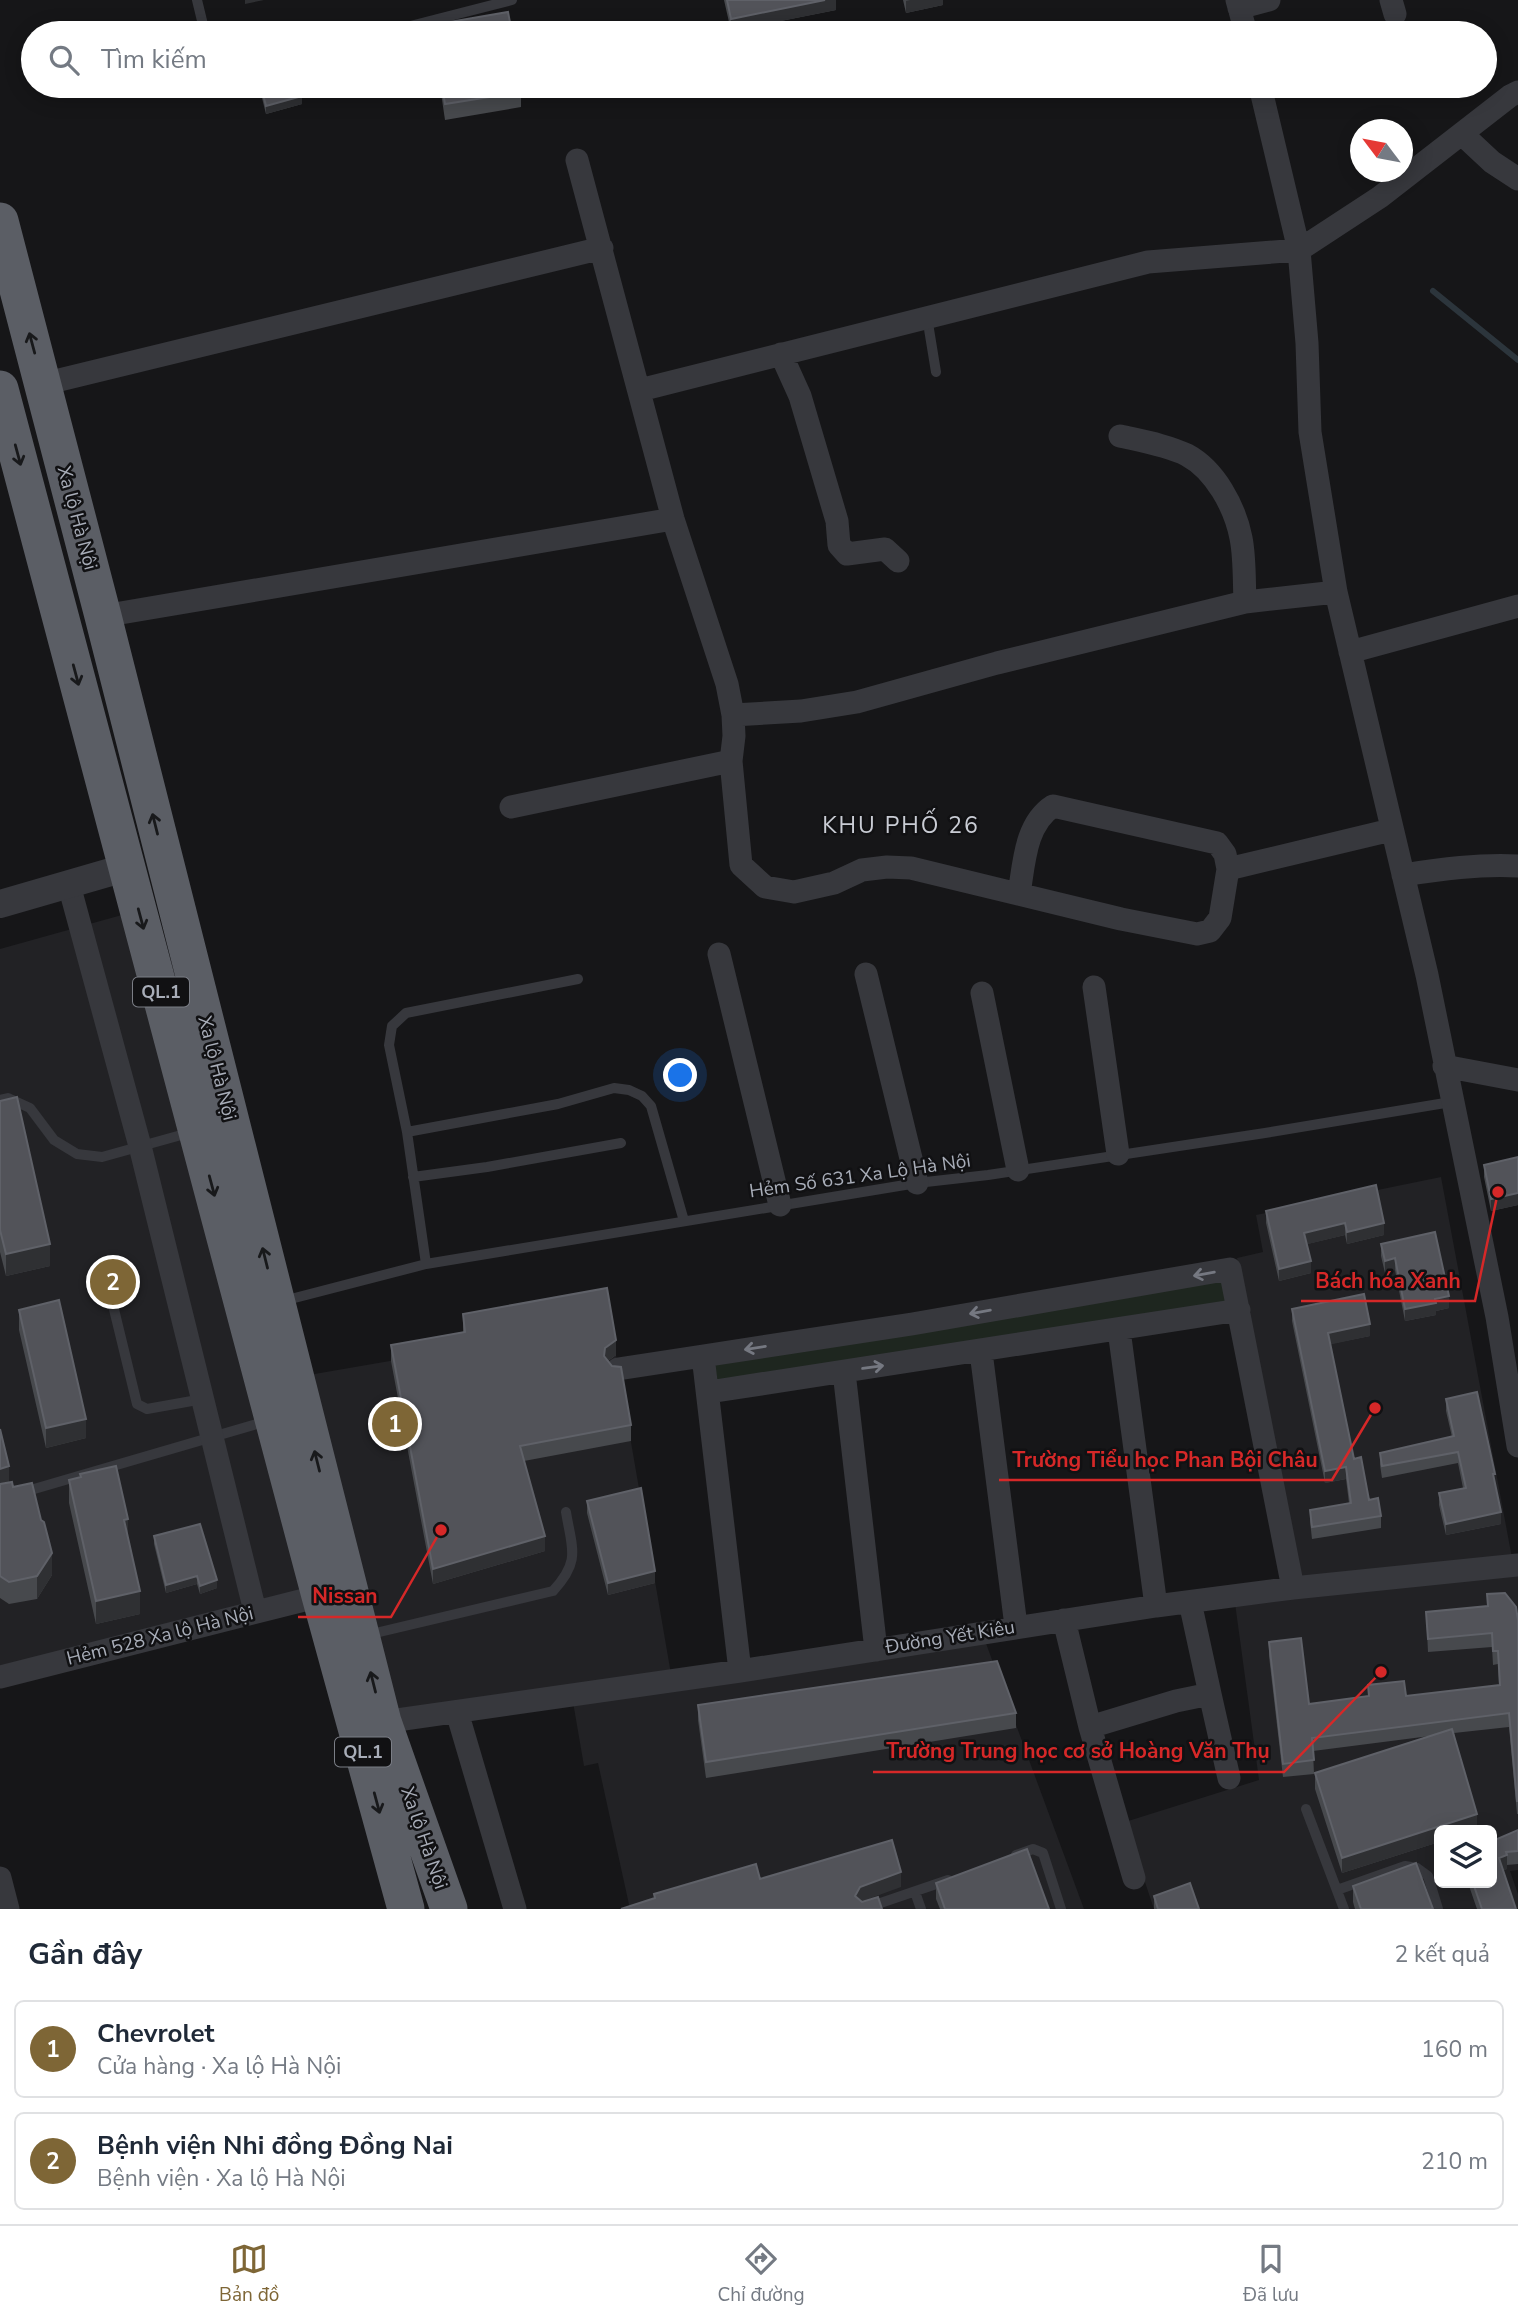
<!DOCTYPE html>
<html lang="vi">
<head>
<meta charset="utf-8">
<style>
  :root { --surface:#fff; --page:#f6f6f7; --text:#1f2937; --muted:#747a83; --line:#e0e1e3; --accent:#7e6636 }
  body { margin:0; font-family:"Nunito Sans",sans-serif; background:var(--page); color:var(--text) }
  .controls { position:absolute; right:21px; bottom:21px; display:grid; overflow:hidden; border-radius:10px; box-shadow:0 4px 18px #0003 }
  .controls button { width:63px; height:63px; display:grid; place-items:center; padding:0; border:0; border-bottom:2px solid var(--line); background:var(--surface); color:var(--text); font:35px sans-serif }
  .compass { position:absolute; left:1350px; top:119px; width:63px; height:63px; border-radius:50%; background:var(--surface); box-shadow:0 4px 18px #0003; rotate:302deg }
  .you { position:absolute; left:681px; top:1076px; width:24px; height:24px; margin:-18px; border:5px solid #fff; border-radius:50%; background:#1a73e8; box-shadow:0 0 0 10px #1a73e833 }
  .badge { display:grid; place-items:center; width:46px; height:46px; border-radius:50%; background:var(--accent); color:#fff; font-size:23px; font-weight:700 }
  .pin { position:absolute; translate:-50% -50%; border:4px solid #fff; box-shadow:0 2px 7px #0006 }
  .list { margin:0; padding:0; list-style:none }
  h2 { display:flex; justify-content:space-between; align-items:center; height:91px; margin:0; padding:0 28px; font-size:30px }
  h2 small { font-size:23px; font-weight:400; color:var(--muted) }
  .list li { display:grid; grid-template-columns:46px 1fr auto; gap:21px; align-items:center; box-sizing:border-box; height:98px; margin:0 14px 14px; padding:0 14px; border:2px solid var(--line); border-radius:10px }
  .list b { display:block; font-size:26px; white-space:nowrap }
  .list p { margin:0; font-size:23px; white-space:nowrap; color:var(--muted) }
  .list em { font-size:23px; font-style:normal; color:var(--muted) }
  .icon { flex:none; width:38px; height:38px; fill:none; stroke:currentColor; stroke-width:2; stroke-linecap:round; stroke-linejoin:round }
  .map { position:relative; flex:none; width:1518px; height:1909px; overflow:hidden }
  .search { position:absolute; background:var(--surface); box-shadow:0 4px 18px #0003; left:21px; right:21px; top:21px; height:77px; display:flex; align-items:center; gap:18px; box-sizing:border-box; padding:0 24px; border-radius:38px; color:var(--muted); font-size:26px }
  .sheet { height:315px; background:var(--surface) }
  nav { display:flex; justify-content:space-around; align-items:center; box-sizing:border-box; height:98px; border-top:2px solid var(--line); background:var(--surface); font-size:19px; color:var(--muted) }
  nav a { display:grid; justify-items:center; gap:4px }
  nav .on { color:var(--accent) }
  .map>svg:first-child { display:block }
  .built { fill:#222225; fill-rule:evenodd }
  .green { fill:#1e261f }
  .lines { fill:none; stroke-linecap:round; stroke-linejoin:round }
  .stream { stroke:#2c353c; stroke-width:6 }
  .service { stroke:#37383d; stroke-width:10 }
  .minor { stroke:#37383d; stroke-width:23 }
  .tertiary { stroke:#37383d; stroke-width:28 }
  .trunk { stroke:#5b5e65; stroke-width:37 }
  .wall { fill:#47494d }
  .shaded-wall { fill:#2f3033 }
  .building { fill:#525359; stroke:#5f6168; stroke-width:2 }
  .oneway { stroke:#18191b }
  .oneway2 { stroke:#757881 }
  .labels { text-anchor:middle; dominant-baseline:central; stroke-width:5; stroke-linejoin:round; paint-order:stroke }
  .shield { fill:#111113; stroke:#7b7e86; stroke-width:2 }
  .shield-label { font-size:18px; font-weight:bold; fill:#a8adb8 }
  .street-label { font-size:19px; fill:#a8adb8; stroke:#111113 }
  .quarter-label { font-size:23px; letter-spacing:2px; fill:#c9ccd4; stroke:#111113 }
  .leader { fill:none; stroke:#d62828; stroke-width:2.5 }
  .callout-dot { fill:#d62828; stroke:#111113; stroke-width:2.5 }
  .callout-label { font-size:21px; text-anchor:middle; font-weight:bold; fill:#d62828; stroke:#111113; stroke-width:5; stroke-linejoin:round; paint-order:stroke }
</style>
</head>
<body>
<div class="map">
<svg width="1518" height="1909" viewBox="0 0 1518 1909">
  <rect width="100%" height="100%" fill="#161618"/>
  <path class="built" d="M129,913l178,679 -307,80v-723z
    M1441,1177l71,381 -214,22 -61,-322 26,-6 -7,-37z
    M607,1303l64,371 -278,40 -90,-338 162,-28 -2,-19z
    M1518,1572v298l-8,1 8,23v15h-364l-29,-87 134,-42 -24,-177zM1439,1830h53v53h-53z
    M984,1638l100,271h-454l-32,-146 -14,3 -11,-64z"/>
  <path class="green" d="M1225,1277l6,28 -517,79 -3,-22z"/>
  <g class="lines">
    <path class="stream" d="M1433,291l85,69"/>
    <path class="service" d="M197,0l8,33
      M383,33l129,-33
      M927,317l9,55
      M0,1100l8,-2 22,10 24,32 23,14 25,3 90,-25
      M407,1132l151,-28 56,-16 15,2 13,6 9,10 33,115
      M413,1177l74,-10 134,-24
      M103,1264l34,140 10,5 56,-10
      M426,1264l-19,-132 -18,-87 3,-19 14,-13 172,-34
      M283,1301l143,-37 491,-81 71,-8 277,-42 186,-31
      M0,1499l267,-78
      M367,1635l186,-44c28,-30 19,-42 13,-79
      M1306,1809l38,100
      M1016,1855l17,-6 10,4 18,56
      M1337,1890l68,-24 12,2 11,8 10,33
      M915,1892l6,17
      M863,1909l85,-29"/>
    <path class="minor" d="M1237,0l9,33
      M1391,0l4,14
      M1239,8l30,-8
      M1260,86l39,164 8,93 3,89 26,160 91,383 70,342 21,129
      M1462,134l30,28 26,17
      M577,160l96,359 54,165 6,31 1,21 -3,25 10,104 24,22 29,5 40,-9 28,-13 25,-3 24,1 210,51 76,15 13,-3 10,-13 8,-49 163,-39
      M781,354l19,42 37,125 2,24 8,9 38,-5 13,12
      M43,384l559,-136
      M640,390l508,-128 151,-12 81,-53 130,-101 8,-4
      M1120,436c22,5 46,9 67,19 28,15 48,52 54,83 4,20 3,43 4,64
      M103,616l570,-97
      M1350,652l168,-46
      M733,715l68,-4 56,-9 140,-39 248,-61 91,-10
      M511,807l220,-46
      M1403,875c38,-6 76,-11 115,-9
      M69,885l71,261 115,465
      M1019,894c5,-30 6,-70 34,-88l164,37 8,11 3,15
      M719,954l61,251
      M866,974l51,209
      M1094,987l24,167
      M982,993l36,177
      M1444,1066l74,14
      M1119,1330l37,276
      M981,1352l35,274
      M618,1369l85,-13
      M844,1372l32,278
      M709,1392l530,-82
      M1064,1620l26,107 44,151
      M740,1671l-37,-315 209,-32 318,-55 63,319
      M0,1677l320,-81
      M1210,1694l19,84
      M457,1712l58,197
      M383,1722l357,-51 416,-65 137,-18 225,-23
      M1090,1727l86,-26 34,-7 -20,-92
      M0,1878l8,31"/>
    <path class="tertiary" d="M0,904l128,-37"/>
    <path class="trunk" d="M0,221l103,395 280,1106 66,187
      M0,389l320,1207 86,313"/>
  </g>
  <path class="wall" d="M724,0h112v10l-105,21z
    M903,0h40v5l-37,8z
    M259,86h40l3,18 -36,10z
    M440,86h81v21l-76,13z
    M0,1101l50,165 -44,10 -6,-24z
    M1518,1157v48l-27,6 -7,-34v-12z
    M1376,1185l8,50 -37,9 -2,-9 -38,9 4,29 -32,8 -13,-58v-12z
    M1381,1244l68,64 -13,3v4l-31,6 -10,-51 -10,3 -4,-17z
    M1292,1309l78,27 -40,8 24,115 15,41 12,16v12l-69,11 -2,-18v-11l39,-7 -3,-24 -21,4 -33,-162z
    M19,1310l67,128 -40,10 -27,-118z
    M463,1314l153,41 -8,6 23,64v16l-107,20 21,90 -112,33 -42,-223v-16l72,-13z
    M1446,1399l49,85 6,40 -55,11 -7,-30v-12l24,-5 -5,-25 -76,15 -2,-13v-12l72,-16 -6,-26z
    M0,1429l9,53 4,5 39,88 -15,24 -28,5 -9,-6z
    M80,1474l48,64 12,76 -44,10 -27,-121v-23l11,-2z
    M587,1501l68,82 -47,12 -21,-82z
    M154,1536l63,52 -17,6 -3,-10 -31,9 -12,-49z
    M1487,1594l31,26v194h-1l-8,-87 -55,6 23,97h-38v12l-97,31 -27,-84v-16l115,-37 -117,15 1,23 -31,3 -14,-121v-14l40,62 59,-7v-12l38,11 93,-11 -1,-21 -5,1 -1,-18 -64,5 -2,-40 61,-6z
    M698,1705l318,8v15l-310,50 -8,-58z
    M1518,1830v34l-11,1v4l-4,1 13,39h-39l-9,-26h24l3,-43z
    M936,1883l113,26h-109l-4,-10z
    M1353,1886l80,23h-78l-2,-7z
    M1154,1896l45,13h-45z"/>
  <path class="shaded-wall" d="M245,0h19l-19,4z
    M825,0h11v10l-105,21v-12z
    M910,0h33v5l-37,8v-12z
    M302,96v8l-36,10v-8z
    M1518,1193v12l-27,6v-12z
    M1345,1223v12l-41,10v-12z
    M1384,1223v12l-37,9v-12z
    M50,1244v22l-44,10v-22z
    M1395,1258v12l-10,3v-12z
    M1311,1261v12l-32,8v-12z
    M1449,1296v12l-13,3v4l-31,6v-12l30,-10z
    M1370,1324v12l-42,9v-12z
    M616,1340v15l-11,8 -1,-7 1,-8z
    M86,1419v19l-40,10v-20z
    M9,1466v22l-9,3v-22z
    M1346,1467v12l-21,4v-12z
    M1501,1512v12l-55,11v-11z
    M128,1519v23l-4,-22z
    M545,1536v15l-112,33v-15z
    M52,1553v22l-15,24v-23z
    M655,1571v12l-47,12v-12z
    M197,1576v8l-31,9v-8z
    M217,1580v8l-17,6v-8z
    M140,1591v23l-44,10v-23z
    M1477,1814v16h-38v12l-97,31v-15z
    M1507,1855v14l-8,2v-13z
    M901,1872v15l-41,15 -5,-6 5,-9z"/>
  <path class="building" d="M727,0h98l-94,19z
    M508,12l4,21h-78l-2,-8z
    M261,86h38l3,10 -36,10z
    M442,86h79v6l-76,12z
    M17,1097l33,147 -44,10 -6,-24v-129z
    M1518,1157v36l-27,6 -7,-34z
    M1376,1185l8,38 -37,9 -2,-9 -41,10 7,28 -32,8 -13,-58z
    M1435,1232l14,64 -14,3 1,4 -31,6 -10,-51 -10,3 -4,-17z
    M607,1288l9,52 -11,8 -1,8 8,10 9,1 10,58 -111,21 25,90 -112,33 -42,-224 74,-13 -2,-18z
    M1364,1294l6,30 -42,9 26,126 7,-2 8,43 9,-2 3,18 -69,11 -2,-17 41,-7 -5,-36 -21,4 -33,-162z
    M59,1300l27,119 -40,9 -27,-118z
    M1477,1392l18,82h-2l8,38 -55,12 -7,-31 27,-5 -8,-36 -76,14 -2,-13 74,-17 -8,-37z
    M0,1429l9,37 -9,3z
    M116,1466l12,53 -4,1 16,71 -44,10 -27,-121 12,-3 -1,-3z
    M12,1482l1,5 19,-4 9,37 3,2 8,31 -15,23 -28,6 -9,-6v-92z
    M641,1488l14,83 -47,12 -21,-82z
    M200,1524l17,56 -17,6 -3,-10 -31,9 -12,-49z
    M1505,1593l11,14 2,13v181h-1l-8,-88 -197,25 2,22 -31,4 -14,-122 32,-4 8,66 60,-8 -1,-11 36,-4 2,15 94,-11 -2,-34h-5l-1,-18 -64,6 -2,-27 62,-6 -1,-12z
    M997,1661l19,52 -310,49 -8,-57z
    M1452,1729l25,85 -135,44 -27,-85z
    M1518,1830v21l-12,1 1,3 -8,3 17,51h-34l-9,-26h19v-46l2,-1 1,4z
    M892,1840l9,32 -41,15 -5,9 7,6 16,-5 4,12h-261l34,-11 -1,-4 102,-30 4,15z
    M1027,1849l22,60h-104l-9,-26z
    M1416,1863l17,46h-72l-8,-23z
    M1190,1883l9,26h-41l-4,-13z"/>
  <defs><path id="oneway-shaft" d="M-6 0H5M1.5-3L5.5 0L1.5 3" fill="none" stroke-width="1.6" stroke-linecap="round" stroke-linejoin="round" transform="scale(1.75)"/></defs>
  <g class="oneway">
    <use href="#oneway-shaft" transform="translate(32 343) rotate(-105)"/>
    <use href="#oneway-shaft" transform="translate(18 455) rotate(75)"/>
    <use href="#oneway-shaft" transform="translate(76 675) rotate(75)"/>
    <use href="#oneway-shaft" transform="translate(155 824) rotate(-104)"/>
    <use href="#oneway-shaft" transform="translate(141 919) rotate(75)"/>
    <use href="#oneway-shaft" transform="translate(212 1186) rotate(75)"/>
    <use href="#oneway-shaft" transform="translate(265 1258) rotate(-104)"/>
    <use href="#oneway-shaft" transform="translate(317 1461) rotate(-104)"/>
    <use href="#oneway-shaft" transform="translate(373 1682) rotate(-104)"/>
    <use href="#oneway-shaft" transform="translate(377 1803) rotate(75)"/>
  </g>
  <g class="oneway2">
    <use href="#oneway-shaft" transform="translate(1204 1274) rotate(170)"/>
    <use href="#oneway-shaft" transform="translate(980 1312) rotate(170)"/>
    <use href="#oneway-shaft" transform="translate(755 1348) rotate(171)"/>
    <use href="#oneway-shaft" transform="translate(873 1367) rotate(-8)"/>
  </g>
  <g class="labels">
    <g class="shield">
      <rect x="133" y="977.5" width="56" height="29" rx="5"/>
      <rect x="335" y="1737.5" width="56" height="29" rx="5"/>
    </g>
    <g class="shield-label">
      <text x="161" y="992">QL.1</text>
      <text x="363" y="1752">QL.1</text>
    </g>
    <g class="street-label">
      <text transform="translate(77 518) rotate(75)">Xa lộ Hà Nội</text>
      <text transform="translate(217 1068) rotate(76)">Xa lộ Hà Nội</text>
      <text transform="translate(860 1176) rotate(-8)">Hẻm Số 631 Xa Lộ Hà Nội</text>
      <text transform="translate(160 1636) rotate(-14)">Hẻm 528 Xa lộ Hà Nội</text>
      <text transform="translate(950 1637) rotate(-9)">Đường Yết Kiêu</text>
      <text transform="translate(424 1838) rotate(71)">Xa lộ Hà Nội</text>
    </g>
    <g class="quarter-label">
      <text x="901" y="825">KHU PHỐ 26</text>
    </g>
  </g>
  <path class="leader" d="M1498 1192L1475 1301H1301M1375 1408L1332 1480H999M441 1530L391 1617H298M1381 1672L1284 1772H873"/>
  <g class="callout-dot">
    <circle cx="1498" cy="1192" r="7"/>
    <circle cx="1375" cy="1408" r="7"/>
    <circle cx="441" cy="1530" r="7"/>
    <circle cx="1381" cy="1672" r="7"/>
  </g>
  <g class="callout-label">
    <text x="1388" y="1288">Bách hóa Xanh</text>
    <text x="1165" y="1467">Trường Tiểu học Phan Bội Châu</text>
    <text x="345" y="1603">Nissan</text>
    <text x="1078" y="1758">Trường Trung học cơ sở Hoàng Văn Thụ</text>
  </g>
</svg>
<div class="controls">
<button><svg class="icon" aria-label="layers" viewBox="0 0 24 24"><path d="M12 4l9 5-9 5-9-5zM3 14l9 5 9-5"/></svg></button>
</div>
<svg class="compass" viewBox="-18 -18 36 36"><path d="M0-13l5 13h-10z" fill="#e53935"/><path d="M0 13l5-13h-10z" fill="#747a83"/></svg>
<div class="you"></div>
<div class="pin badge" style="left:395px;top:1424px">1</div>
<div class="pin badge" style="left:113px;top:1282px">2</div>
<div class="search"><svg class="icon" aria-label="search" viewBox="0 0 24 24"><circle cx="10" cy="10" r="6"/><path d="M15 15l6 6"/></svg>Tìm kiếm</div>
</div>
<section class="sheet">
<h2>Gần đây<small>2 kết quả</small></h2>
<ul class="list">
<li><span class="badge">1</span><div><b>Chevrolet</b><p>Cửa hàng · Xa lộ Hà Nội</p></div><em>160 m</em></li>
<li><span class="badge">2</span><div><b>Bệnh viện Nhi đồng Đồng Nai</b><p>Bệnh viện · Xa lộ Hà Nội</p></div><em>210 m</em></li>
</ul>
</section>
<nav>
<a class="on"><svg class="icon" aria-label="map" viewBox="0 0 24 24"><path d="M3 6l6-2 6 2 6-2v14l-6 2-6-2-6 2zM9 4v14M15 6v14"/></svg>Bản đồ</a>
<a><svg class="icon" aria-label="directions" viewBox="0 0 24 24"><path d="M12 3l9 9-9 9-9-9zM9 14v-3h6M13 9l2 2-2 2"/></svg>Chỉ đường</a>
<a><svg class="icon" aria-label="saved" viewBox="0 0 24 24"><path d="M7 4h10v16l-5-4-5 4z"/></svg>Đã lưu</a>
</nav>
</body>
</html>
